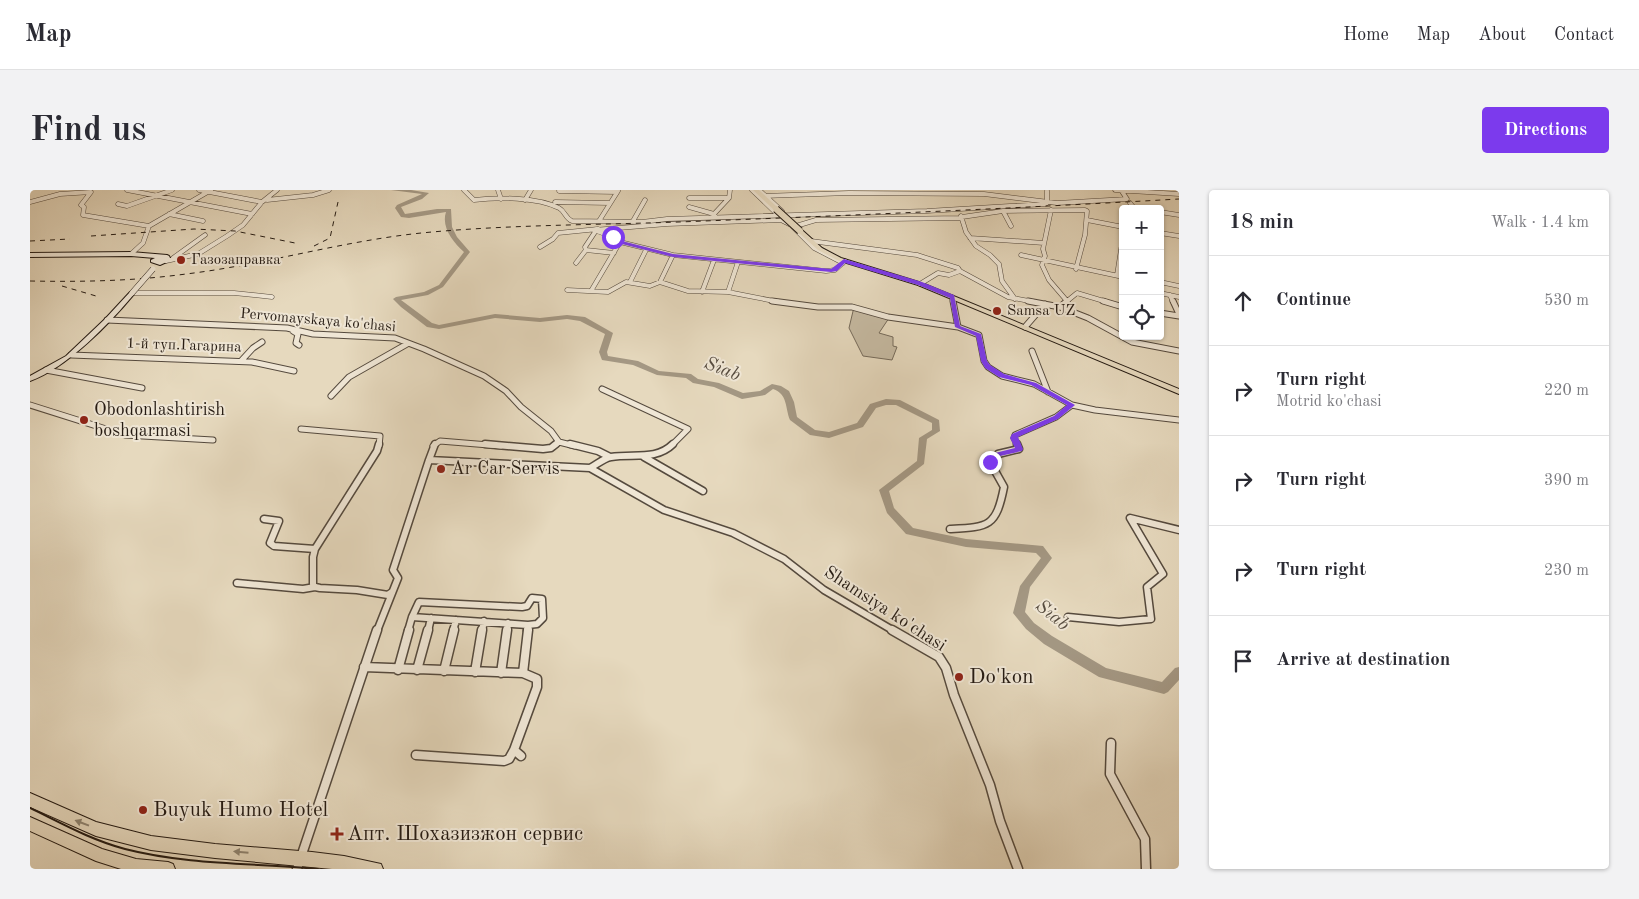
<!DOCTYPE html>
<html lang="en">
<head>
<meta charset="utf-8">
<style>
  :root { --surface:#fff; --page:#f2f2f3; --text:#2b2b33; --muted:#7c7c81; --line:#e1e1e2; --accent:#7c3aed }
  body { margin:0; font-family:"Old Standard TT",serif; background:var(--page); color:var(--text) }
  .controls { position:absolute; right:15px; top:15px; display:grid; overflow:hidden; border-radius:5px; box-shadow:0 1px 4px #0004 }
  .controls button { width:45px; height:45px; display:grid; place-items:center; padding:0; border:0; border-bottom:1px solid var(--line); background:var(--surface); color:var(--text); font:25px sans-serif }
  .stop { position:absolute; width:15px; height:15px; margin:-11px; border:4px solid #7c3aed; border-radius:50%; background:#fff }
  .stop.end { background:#7c3aed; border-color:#fff; box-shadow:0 1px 5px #0008 }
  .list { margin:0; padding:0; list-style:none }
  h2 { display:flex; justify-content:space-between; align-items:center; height:65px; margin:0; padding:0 20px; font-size:21px }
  h2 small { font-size:16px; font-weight:400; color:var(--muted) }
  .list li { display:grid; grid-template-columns:32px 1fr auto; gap:15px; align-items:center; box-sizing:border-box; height:90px; padding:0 20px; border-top:1px solid var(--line) }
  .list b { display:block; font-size:19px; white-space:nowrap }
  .list p { margin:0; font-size:16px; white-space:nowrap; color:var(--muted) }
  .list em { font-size:16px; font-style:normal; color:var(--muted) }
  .icon { flex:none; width:28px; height:28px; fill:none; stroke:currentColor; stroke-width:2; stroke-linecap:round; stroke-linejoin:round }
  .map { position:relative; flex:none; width:1149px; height:679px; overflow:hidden; border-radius:5px }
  header { display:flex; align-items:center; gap:30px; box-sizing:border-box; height:70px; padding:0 25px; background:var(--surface); border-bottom:1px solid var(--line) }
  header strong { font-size:24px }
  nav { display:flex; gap:28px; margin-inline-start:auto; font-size:18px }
  .intro { display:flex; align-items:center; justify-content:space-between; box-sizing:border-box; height:120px; padding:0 30px }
  h1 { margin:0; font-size:35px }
  .button { padding:12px 22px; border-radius:5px; background:var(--accent); color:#fff; font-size:18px; font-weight:700 }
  main { display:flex; gap:30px; padding:0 30px }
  aside { flex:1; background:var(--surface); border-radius:5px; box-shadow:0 1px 4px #0004 }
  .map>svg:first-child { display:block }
  .green { fill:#c5b9a1; stroke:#756a5a }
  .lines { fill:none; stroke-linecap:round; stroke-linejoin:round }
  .river { fill:#a49884; fill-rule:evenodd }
  .minor-far3-casing { stroke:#554a3e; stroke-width:5 }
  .minor-far2-casing { stroke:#554a3e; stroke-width:7 }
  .minor-far1-casing { stroke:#554a3e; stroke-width:9 }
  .minor-casing { stroke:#554a3e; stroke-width:11 }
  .secondary-casing { stroke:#251b13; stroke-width:2 }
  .primary-casing { stroke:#251b13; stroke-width:2 }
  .minor-far3 { stroke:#efe6d5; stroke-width:4 }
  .minor-far2 { stroke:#efe6d5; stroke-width:5 }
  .minor-far1 { stroke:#efe6d5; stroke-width:6 }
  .minor { stroke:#efe6d5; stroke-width:8 }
  .secondary { fill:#efe6d5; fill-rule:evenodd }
  .primary { fill:#e6d9be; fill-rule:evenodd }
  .tram { stroke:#251b13; stroke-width:2 }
  .rail { stroke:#251b13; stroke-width:1; stroke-dasharray:5 5; stroke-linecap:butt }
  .secondary-bridge-casing { stroke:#251b13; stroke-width:6; stroke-linecap:butt }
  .primary-bridge-casing { stroke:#251b13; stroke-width:8; stroke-linecap:butt }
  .secondary-bridge { stroke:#efe6d5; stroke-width:5 }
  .primary-bridge { stroke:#e6d9be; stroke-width:6 }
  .oneway { fill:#8f8471 }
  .route { fill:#7c3aed }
  .poi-dot { fill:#8f2418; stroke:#efe6d5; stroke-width:2 }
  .labels { text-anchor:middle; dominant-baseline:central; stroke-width:4; stroke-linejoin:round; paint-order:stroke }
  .far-poi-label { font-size:15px; fill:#251b13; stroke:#efe6d5; text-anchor:start }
  .far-street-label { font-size:15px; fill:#251b13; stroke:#efe6d5 }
  .poi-label { font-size:18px; fill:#251b13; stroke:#efe6d5; text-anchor:start }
  .street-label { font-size:18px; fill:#251b13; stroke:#efe6d5 }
  .water-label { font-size:19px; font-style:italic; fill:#584d40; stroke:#efe6d5 }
  .near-poi-label { font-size:21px; fill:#251b13; stroke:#efe6d5; text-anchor:start }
</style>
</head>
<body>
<header>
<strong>Map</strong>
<nav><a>Home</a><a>Map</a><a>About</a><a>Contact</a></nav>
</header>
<div class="intro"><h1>Find us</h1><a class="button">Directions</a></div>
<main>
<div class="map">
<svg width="1149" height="679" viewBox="0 0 1149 679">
  <rect width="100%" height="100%" fill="#e6d9be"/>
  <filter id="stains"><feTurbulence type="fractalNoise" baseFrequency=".004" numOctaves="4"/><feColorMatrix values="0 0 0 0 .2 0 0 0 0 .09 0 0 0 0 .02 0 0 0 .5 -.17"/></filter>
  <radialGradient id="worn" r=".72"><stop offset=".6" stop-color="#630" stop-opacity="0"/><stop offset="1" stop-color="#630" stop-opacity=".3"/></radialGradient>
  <path class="green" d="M824,117l35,11 -10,15 14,4v9l4,1 -5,13 -29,-4 -14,-28z"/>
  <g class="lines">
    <path class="river" d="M361,0h20l18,3 -7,6 -21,8 4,7 32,-5h14l1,18 5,10 13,15 -27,35 -15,8 -27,5 31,23 7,2 56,-11 45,4 27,-3 18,2 28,16 -6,19 1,4 30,5 21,10 32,3 7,5 21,4 24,10 17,-2 12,-7 9,2 8,5 5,11 3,15 18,13 14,2 28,-9 13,-19 16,-5 14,1 39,20 1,11 -13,8 -3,25 -35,27 5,17 19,20 53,11 77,7 9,12 -22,29 -5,25 9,11 18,13 54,32 56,14 13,-14 4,-1v13l-11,12 -4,2 -65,-17 -55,-33 -18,-15 -13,-16 7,-27 21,-28 -5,-5 -70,-6 -60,-13 -19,-21 -8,-23 38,-29 2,-23 13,-8v-7l-36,-18h-10l-10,3 -13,19 -34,11 -19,-3 -20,-15c-5,-12 -2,-26 -17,-31l-8,6 -23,4 -28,-12 -21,-4 -7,-5 -29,-3 -24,-10 -31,-5 -3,-8 6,-18 -25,-13 -13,-2 -27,3 -45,-4 -56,11 -12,-2 -26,-20 -8,-8 3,-2 28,-5 15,-7 25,-33c-11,-10 -23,-25 -18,-40l-37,6 -8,-1 -6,-9 2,-3 25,-11z"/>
    <defs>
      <path id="minor-far3" d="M97,0l125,24
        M169,0l63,12
        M434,0l10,10c24,-3 63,-3 85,8 6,3 6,10 13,13l70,1 25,-3 260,-8 118,-7 2,-1v-12
        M468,0l3,9
        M722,0l26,25
        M729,0l23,21
        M1085,0l64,4
        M529,1l58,1
        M733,6l86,-3 135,1 73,9 70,-4 -6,-9
        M659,8h40
        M237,10l46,-5 16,-5
        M495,10l6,-10
        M0,12l30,-8 31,-2 -10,13 3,2 -1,8 66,11 -6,17 -12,11
        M525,12l55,1
        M1100,13l5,6
        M88,14l9,2 45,-16
        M659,17l25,7
        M1021,20l-8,39 2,7 -3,9 7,15 18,21
        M973,21l8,15
        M1130,22l19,3
        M139,24l34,7
        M931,26l5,16 10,14 14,9 9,9 3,17 13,18
        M685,27l-1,-3 15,-16 1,-8
        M932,27l41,-6 82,-1 2,1 -2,24 -9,34
        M1057,30l36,7
        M569,31l19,-30
        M603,31l12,-21
        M119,36l62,-36
        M766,36l20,-6 146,-2
        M1130,43l19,3
        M940,48l74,5
        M781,51l106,14 41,13 2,3 48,26 26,5
        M590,52l-1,-3 -25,-9 73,-6 114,-4 10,5 23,23 29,15
        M510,57l13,-8 5,-6 40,-4
        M556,60l-1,-3 10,-15
        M643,65l-13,27 28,9 40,1 51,10
        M991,65l102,22
        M143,68l32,-23
        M136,71l32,-7 29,-18 16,-11 19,-23 15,-12
        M546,73l10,-13 28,3
        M1087,85l6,-38
        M600,92l16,-32
        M1130,92l19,4
        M890,94l18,-11 11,2 11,-4
        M537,100l41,2 18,-10 24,4 10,-4
        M561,101l29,-49 53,13 153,16 9,-1 10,-9
        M672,102l12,-32
        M698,102l10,-30
        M102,103h102l38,4
        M1130,103l19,4
        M1140,105l3,7
        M922,107l1,5
        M1036,112l11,-9 30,9"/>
      <path id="minor-far2" d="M742,111l46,6h34l36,10 70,10
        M923,111l5,26 21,8 5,26 4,6 14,9 32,8 38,21 23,5 84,10
        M998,111l32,6 28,11 44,24 47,9
        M1073,111l20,6
        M1143,111l6,13
        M1030,117l7,-6
        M1130,123l19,3
        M77,130l180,8 26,6 82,4 29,11 60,27 22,15 15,16 30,24 8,11 16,4
        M995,137l20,-23
        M263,141l5,3 -2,9 3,2
        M1002,161l16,41
        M41,165l181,7 42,9
        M211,171l12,-13 9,-6
        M16,180l96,18
        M572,199l86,40 -17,17
        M301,206l18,-19 58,-33
        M0,215l95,30 88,5
        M271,239l79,7 -1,10
        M403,256l7,-5 61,5
        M524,256l5,-4
        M988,256l-4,-8 1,-3 41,-18 16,-12"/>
      <path id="minor-far1" d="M349,254l-2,7 -62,98 -2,8v27l2,3 5,1 37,2 31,5 4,-3
        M455,254l58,5 8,-1 5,-4
        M540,254l28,7 12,6
        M614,267l59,34
        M399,270l6,-16
        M560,278l74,42 69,23 51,26 40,31 70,41
        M234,329l15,2 -9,22 4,3 41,3
        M920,339c39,-2 46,-2 54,-42l-14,-25 8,-8 21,-5 -2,-5
        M207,393l66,6 12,-2
        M382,427l7,-15 103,5 5,-1 5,-8 10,1 1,19 -6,6 -9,1
        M1038,427l51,5 32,-3 -4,-32 16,-13 -33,-56 49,12
        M347,441l21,-53 -5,-8 36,-110 161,8c6,-3 14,-10 21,-11 21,-4 45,4 62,-13
        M378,441l4,-14 116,8 -1,6
        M398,441l3,-13
        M423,441l3,-11
        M452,441l2,-10
        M477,441l1,-8"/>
      <path id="minor" d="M862,440l47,27 7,11 8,27 36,90 10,36 18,48
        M334,477l159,6 14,6v8l-23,63 7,6
        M368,480l11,-40
        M387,480l11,-40
        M414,481l10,-41
        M445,482l7,-42
        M471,483l6,-43
        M493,483l5,-43
        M1081,553l-1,31 35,65 1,30
        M386,565l88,6 5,-2 5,-9
        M267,679l80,-239"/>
      <path id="secondary" d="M101,62l36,3 2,1 2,4 -11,5 -9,-3v-2l4,-2 -24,-2 -101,1v-4z
        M100,102l5,1c-25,30 -68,75 -105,88v-5l36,-20 39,-37z"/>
      <path id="primary" d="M723,0h6l19,18v2h-4z
        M768,40h4l20,18 19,10 81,25 257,106v5l-261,-109 -81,-25 -19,-10 -20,-18z
        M0,603l66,29 55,14 64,8 97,8 32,4 37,8 2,5h-51l-117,-11 -64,-8 -55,-14 -66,-29z
        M0,627l72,32 34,10 32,3 5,2 2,5h-54l-25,-8 -66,-30z"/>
    </defs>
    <use href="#minor-far3" class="minor-far3-casing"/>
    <use href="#minor-far2" class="minor-far2-casing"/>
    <use href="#minor-far1" class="minor-far1-casing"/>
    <use href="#minor" class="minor-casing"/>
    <use href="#secondary" class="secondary-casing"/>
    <use href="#primary" class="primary-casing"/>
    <use href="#minor-far3" class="minor-far3"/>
    <use href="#minor-far2" class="minor-far2"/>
    <use href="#minor-far1" class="minor-far1"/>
    <use href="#minor" class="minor"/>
    <use href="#secondary" class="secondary"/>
    <use href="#primary" class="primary"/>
    <path class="tram" d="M0,618c31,15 61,32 95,41 62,16 129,14 193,20"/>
    <path class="rail" d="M61,46l103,-7 41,2 60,12
      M0,51l40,-2
      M284,56l16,-8 8,-36
      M0,91c53,1 104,0 156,-7 83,-10 163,-35 246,-42 90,-8 181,-7 272,-11 158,-6 317,-13 475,-22
      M32,96l34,10"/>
    <defs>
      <path id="secondary-bridge" d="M102,103l21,-24"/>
      <path id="primary-bridge" d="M746,19l24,22"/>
    </defs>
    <use href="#secondary-bridge" class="secondary-bridge-casing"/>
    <use href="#primary-bridge" class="primary-bridge-casing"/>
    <use href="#secondary-bridge" class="secondary-bridge"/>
    <use href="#primary-bridge" class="primary-bridge"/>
  </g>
  <defs><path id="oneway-solid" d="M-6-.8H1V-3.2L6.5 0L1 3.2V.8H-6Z" transform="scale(1.25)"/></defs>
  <g class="oneway">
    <use href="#oneway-solid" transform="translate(52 633) rotate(-159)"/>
    <use href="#oneway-solid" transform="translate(211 662) rotate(-175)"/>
  </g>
  <path class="route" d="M581,46l10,2 1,3 51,13 158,15 13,-10 78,23 32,13 6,31 21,8 6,27 3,4 14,9 32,9 39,22 -17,14 -40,18 5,12 -1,2 -22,5 -8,7h-5v-3l8,-7 20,-5 -5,-10 2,-4 42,-18 13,-11 -36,-20 -32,-8 -14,-9 -4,-7 -5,-25 -21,-9 -5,-29 -32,-13 -73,-22 -8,8 -6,1 -158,-15 -55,-14 -1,-3 -6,-2z"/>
  <g class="poi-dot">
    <circle cx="151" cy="70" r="5"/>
    <circle cx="967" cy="121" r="5"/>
    <circle cx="54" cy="230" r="5"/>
    <circle cx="411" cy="279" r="5"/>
    <circle cx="929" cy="487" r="5"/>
    <circle cx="113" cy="620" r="5"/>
    <path d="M304.5 636.5h5v5h5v5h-5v5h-5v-5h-5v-5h5z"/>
  </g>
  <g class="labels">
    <g class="far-poi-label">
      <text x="161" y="70">Газозаправка</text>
      <text x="977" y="121">Samsa UZ</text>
    </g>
    <g class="far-street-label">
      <text transform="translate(288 131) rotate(5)">Pervomayskaya ko'chasi</text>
      <text transform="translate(154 156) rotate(2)">1-й туп.Гагарина</text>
    </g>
    <g class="poi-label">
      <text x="64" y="220">Obodonlashtirish<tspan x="64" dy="21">boshqarmasi</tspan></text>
      <text x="421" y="279">Ar Car Servis</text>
    </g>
    <g class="street-label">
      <text transform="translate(855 419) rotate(33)">Shamsiya ko'chasi</text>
    </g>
    <g class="water-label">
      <text transform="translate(692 180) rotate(21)">Siab</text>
      <text transform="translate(1022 426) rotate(39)">Siab</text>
    </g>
    <g class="near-poi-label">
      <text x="939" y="487">Do'kon</text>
      <text x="123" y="620">Buyuk Humo Hotel</text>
      <text x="317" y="644">Апт. Шохазизжон сервис</text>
    </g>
  </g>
  <rect width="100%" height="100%" filter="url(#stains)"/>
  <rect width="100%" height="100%" fill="url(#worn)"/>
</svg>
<div class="controls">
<button>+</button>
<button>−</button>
<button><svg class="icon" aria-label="locate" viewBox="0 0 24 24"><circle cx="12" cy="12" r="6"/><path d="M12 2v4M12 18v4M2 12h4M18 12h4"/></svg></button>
</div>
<div class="stop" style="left:583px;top:47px"></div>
<div class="stop end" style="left:960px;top:272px"></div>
</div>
<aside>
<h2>18 min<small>Walk · 1.4 km</small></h2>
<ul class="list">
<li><svg class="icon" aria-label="ahead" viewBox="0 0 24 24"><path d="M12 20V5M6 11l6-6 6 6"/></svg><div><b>Continue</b></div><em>530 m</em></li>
<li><svg class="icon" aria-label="right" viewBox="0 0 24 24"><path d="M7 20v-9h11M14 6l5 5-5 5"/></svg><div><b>Turn right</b><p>Motrid ko'chasi</p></div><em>220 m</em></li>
<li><svg class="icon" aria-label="right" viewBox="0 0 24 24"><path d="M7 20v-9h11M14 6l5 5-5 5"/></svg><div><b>Turn right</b></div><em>390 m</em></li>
<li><svg class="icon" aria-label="right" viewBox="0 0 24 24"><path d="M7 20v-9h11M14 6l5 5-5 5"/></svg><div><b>Turn right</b></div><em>230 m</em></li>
<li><svg class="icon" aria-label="arrive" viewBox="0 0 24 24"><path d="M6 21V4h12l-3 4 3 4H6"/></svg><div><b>Arrive at destination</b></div></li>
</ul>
</aside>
</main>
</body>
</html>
